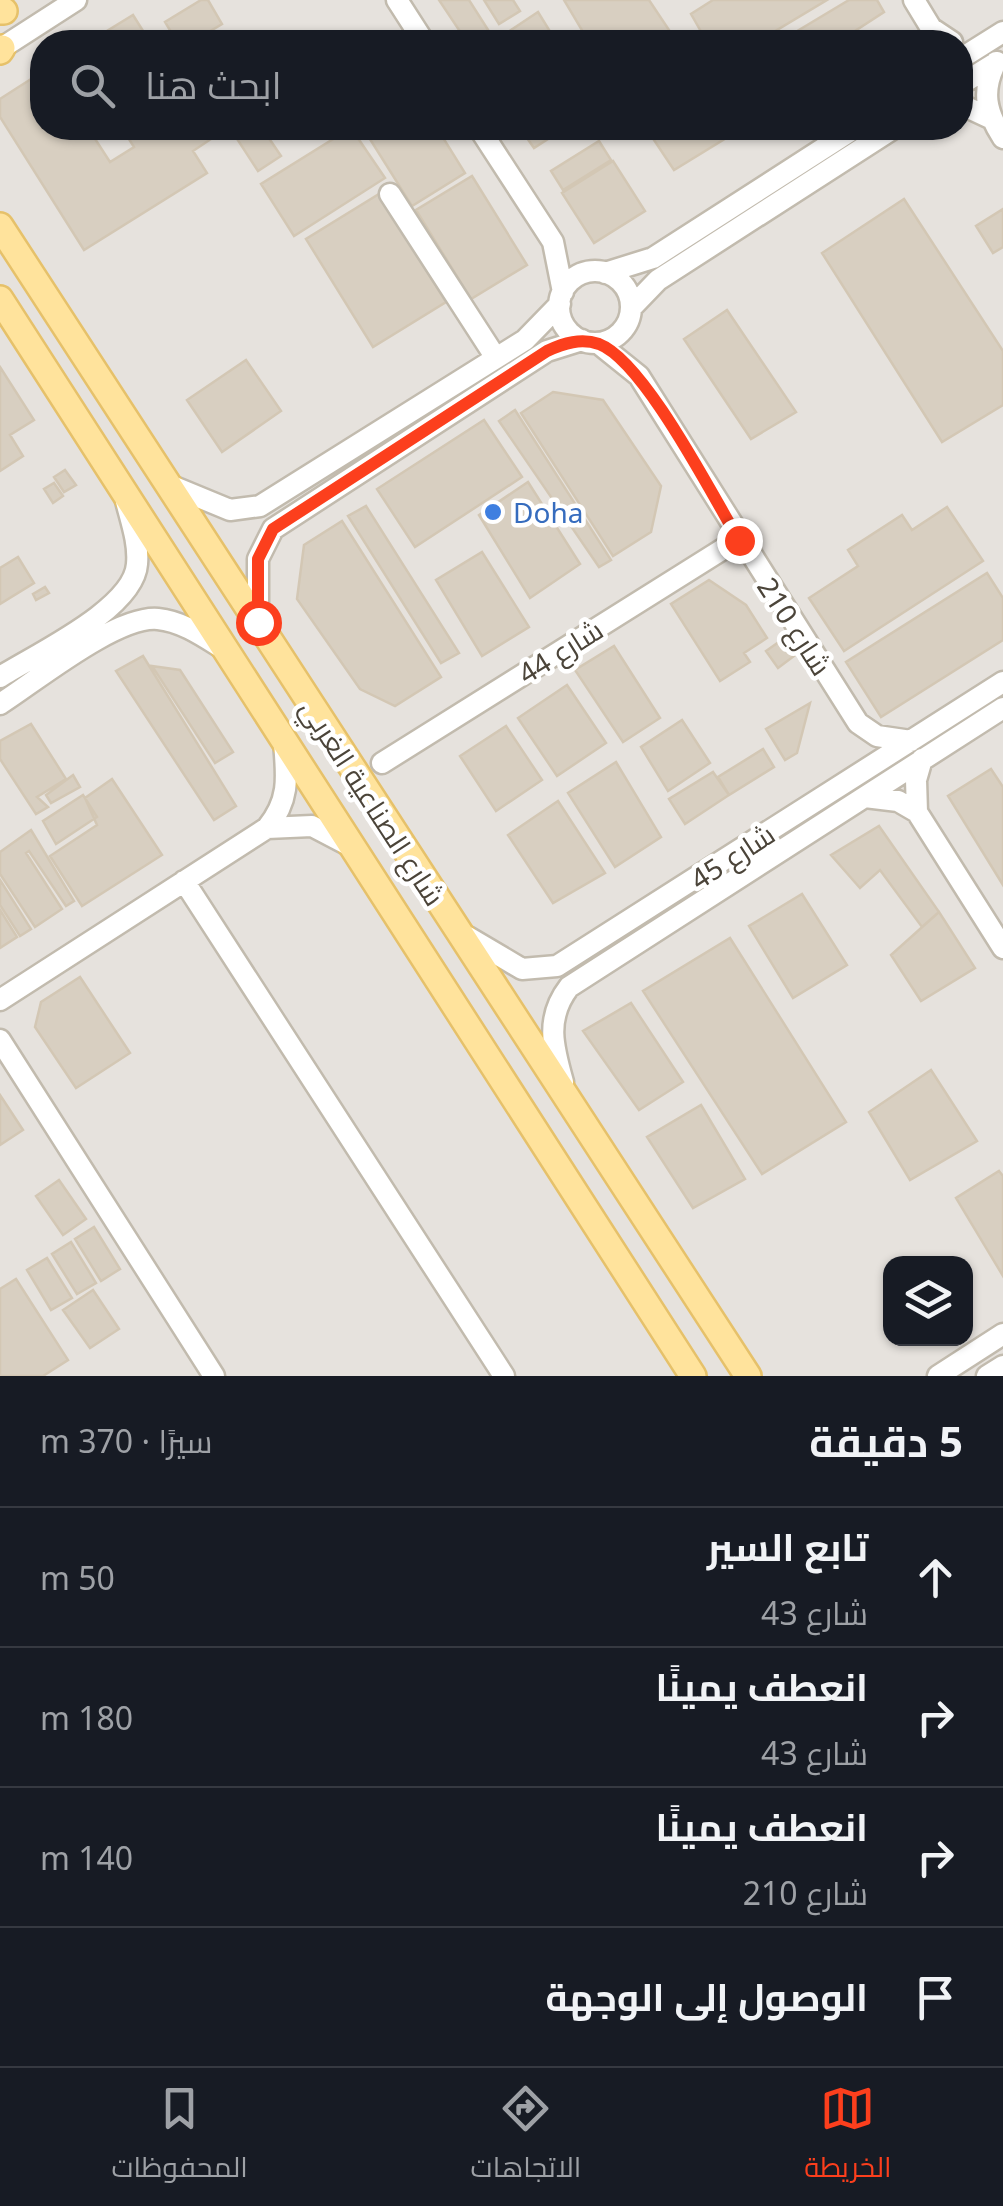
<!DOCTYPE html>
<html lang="ar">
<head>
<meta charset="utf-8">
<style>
  :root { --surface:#171b24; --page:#242831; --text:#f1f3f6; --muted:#9ea1a6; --line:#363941; --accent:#fc3f1d }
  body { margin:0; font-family:"Noto Sans",Cairo,sans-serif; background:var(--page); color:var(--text); direction:rtl }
  .controls { position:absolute; right:30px; bottom:30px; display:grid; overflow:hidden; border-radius:20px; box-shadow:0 2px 8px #0004 }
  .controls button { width:90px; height:90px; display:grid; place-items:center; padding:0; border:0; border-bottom:2px solid var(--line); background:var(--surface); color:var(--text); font:50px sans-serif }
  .stop { position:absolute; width:30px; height:30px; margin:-22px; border:8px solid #fc3f1d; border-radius:50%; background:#fff }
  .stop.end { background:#fc3f1d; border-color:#fff; box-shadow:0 2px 10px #0008 }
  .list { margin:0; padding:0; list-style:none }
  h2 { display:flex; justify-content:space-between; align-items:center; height:130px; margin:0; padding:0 40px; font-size:42px }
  h2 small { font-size:32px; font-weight:400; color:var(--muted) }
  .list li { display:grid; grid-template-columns:65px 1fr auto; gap:30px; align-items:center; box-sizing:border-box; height:140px; padding:0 40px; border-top:2px solid var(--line) }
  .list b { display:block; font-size:38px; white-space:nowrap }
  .list p { margin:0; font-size:32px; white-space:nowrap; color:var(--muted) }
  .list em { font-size:32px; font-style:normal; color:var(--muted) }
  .icon { flex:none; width:55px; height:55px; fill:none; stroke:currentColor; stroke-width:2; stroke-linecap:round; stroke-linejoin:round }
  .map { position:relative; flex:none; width:1003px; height:1376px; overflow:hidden; direction:ltr }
  .search { position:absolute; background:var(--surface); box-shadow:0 2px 8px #0004; left:30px; right:30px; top:30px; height:110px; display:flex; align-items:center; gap:25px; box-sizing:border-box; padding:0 35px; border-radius:40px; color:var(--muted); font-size:38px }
  .sheet { height:690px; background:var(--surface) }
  nav { display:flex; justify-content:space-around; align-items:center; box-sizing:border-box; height:140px; border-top:2px solid var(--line); background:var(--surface); font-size:28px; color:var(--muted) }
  nav a { display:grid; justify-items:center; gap:5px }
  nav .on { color:var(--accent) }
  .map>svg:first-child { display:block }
  .industrial { fill:#e6e2dd; fill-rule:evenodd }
  .building { fill:#d8cfc1; stroke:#d3c7b4; stroke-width:2.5 }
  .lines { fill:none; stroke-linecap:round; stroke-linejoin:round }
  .minor-casing { stroke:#c2bbae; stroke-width:25 }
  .major-casing { stroke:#e6c16a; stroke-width:30 }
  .minor { stroke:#fff; stroke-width:20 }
  .major { stroke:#ffe39c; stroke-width:25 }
  .route { stroke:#fc3f1d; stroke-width:12 }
  .shop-dot { fill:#3f7fe0; stroke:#fff; stroke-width:4 }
  .labels { text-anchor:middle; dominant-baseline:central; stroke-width:9; stroke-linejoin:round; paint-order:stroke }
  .shop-label { font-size:28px; fill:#366cbe; stroke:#fff; text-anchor:start }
  .street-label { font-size:28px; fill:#4b4439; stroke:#fff }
</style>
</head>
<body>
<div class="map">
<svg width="1003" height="1376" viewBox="0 0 1003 1376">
  <rect width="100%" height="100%" fill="#f6f3ec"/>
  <path class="industrial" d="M0,0h1003v1376h-1003zM42,42h918v86h-918zM890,1264h76v74h-76z"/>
  <path class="building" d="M201,0h7l14,24 -30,18h-15l-12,-20z
    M439,0h30l21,33 -23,9z
    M484,0h29l7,11 -21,13z
    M564,0h85l28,42h-88z
    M713,0h114l-70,42h-50l-16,-28z
    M849,0h28l7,12 -46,30h-59z
    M538,12l13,21 -16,9h-42z
    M133,15l17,27h-61z
    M42,72v56h46l22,34 24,-15 -12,-19h82l7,11 -18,12 14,22 -123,77 -84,-133v-18z
    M230,128h32l19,28 -23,15z
    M351,128l34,50 -91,58 -33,-52z
    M363,128h74l28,45 -53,33z
    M520,128h45l-31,20z
    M646,128h88l2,4 -62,38z
    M599,141l12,19 -48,30 -12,-19z
    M613,161l32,50 -51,32 -32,-50z
    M472,176l55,89 -56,34 -55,-89z
    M379,194l67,108 -73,45 -67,-108z
    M904,199l99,152v54l-61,37 -120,-189z
    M1003,209v38l-10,6 -17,-27z
    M727,310l69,102 -45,27 -67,-100z
    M246,360l35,51 -59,41 -35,-52z
    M0,367l34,53 -24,15 13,21 -23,15z
    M553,392l50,8 58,86 -10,46 -38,24 -92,-143z
    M515,410l96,150 -12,7 -100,-146z
    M484,420l38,57 -107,70 -38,-58z
    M65,470l11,15 -12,7 -10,-15z
    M528,482l52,82 -50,34 -51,-83z
    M54,483l9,13 -10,7 -9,-14z
    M366,506l93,147 -18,10 -93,-147z
    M947,507l36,54 -139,90 -35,-53 49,-32 -10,-16 54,-35 10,15z
    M342,521l99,156 -46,29 -35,-17 -63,-90 7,-54z
    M482,552l47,75 -47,29 -46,-76z
    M18,557l16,26 -34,21v-36z
    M987,573l16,25v42l-122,77 -35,-55z
    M709,580l37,25 21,33 -23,15 6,9 -30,19 -49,-77z
    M45,587l4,6 -13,7 -3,-6z
    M783,639l11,17 -16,12 -12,-17z
    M614,646l46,72 -37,24 -48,-72z
    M143,656l93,150 -22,14 -98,-149z
    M152,666l28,4 53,82 -18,11z
    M567,685l39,58 -49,33 -39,-58z
    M810,703l-13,50 -12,7 -19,-31z
    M682,720l28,43 -42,28 -27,-44z
    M31,724l35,55 -29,18 11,10 -12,7 -36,-55v-18z
    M506,726l36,54 -46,31 -36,-55z
    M763,749l11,18 -45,28 -11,-18z
    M616,762l45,75 -46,30 -47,-74z
    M991,769l12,18v98l-55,-89z
    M713,772l16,23 -44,29 -16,-25z
    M73,775l7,12 -29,16 -5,-8z
    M112,779l50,76 -80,51 -32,-50 47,-31 -12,-27z
    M83,795l14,22 -41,27 -13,-23z
    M558,801l47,72 -52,30 -45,-68z
    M879,826l60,86 -17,15 -42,-57 -20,18 -29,-33z
    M31,830l43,71 -8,5 -37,-55 -3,2 36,56 -27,18 -35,-53v-22z
    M0,880l31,49 -11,7 -20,-31z
    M802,894l45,71 -54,33 -44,-72z
    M0,910l17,27 -17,11z
    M939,912l36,56 -54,33 -30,-46z
    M730,938l116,184 -84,52 -119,-183z
    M80,977l50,76 -54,35 -41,-61 6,-25z
    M631,1003l52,79 -44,28 -56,-79z
    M931,1070l46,71 -67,39 -41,-68z
    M0,1095l23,35 -23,15z
    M701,1105l44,74 -52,29 -46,-71z
    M999,1171l4,5v100l-47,-78z
    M59,1180l27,39 -23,16 -27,-39z
    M94,1227l26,42 -19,12 -26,-42z
    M71,1242l25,41 -19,11 -25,-40z
    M47,1258l25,40 -21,12 -24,-40z
    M16,1279l52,81 -25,16h-43v-87z
    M93,1290l26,39 -29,19 -27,-38z"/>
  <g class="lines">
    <defs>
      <path id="minor" d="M397,0l27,42
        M914,0l17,28 21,14
        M0,49l76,-49
        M960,59l43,-27
        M996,62c-15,29 -10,50 7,76
        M960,85l37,-23
        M960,104l30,14
        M479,128l74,114 10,50
        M390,194l106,164
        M559 307a36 36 0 1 1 72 0a36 36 0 1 1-72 0Z
        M605,273l48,-15 202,-130
        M631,308l27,-28 236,-152
        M598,343l41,33 219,347 19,13 34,5
        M167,484l63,26 30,-4 265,-166 35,-36
        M258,622v-63l15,-30 274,-178 35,-11
        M0,677c36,-23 134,-68 137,-113 2,-21 -6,-43 -11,-63
        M0,704c36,-23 117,-89 158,-85 23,2 45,17 64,29
        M922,759l-6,21 1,32 86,136
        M382,763l357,-224
        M865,797l33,4 19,11
        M267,828l45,-2 42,22
        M184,881l320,495
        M468,937l54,32 35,-3 446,-284
        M0,1000l267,-172c23,-28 20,-51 17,-85
        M0,1040l214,336
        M563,1082c-10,-35 -18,-64 6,-95l434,-279
        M938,1376l65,-42
        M987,1376l16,-10"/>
      <path id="major" d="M0,11h4
        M0,51l2,-3
        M0,226l748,1150
        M0,299l693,1077"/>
    </defs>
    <use href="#minor" class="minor-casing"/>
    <use href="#major" class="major-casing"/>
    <use href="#minor" class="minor"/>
    <use href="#major" class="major"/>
  </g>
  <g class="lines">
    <path class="route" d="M258,622v-63l15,-30 274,-178c17,-8 34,-13 52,-7 45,17 113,151 140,196"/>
  </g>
  <circle class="shop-dot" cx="493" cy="512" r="10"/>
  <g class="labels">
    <g class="shop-label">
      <text x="513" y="512">Doha</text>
    </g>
    <g class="street-label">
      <text transform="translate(795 626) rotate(57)">شارع 210</text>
      <text transform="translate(560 651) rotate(-32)">شارع 44</text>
      <text transform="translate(373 802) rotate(57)">شارع الصناعية الغربي</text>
      <text transform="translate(732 856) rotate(-33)">شارع 45</text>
    </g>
  </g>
</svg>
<div class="controls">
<button><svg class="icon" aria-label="layers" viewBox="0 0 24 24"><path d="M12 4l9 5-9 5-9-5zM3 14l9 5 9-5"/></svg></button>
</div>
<div class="stop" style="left:258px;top:622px"></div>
<div class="stop end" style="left:739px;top:540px"></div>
<div class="search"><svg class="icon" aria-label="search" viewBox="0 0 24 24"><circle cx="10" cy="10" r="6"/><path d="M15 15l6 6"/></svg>ابحث هنا</div>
</div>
<section class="sheet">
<h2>5 دقيقة<small>سيرًا · 370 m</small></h2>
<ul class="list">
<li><svg class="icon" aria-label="ahead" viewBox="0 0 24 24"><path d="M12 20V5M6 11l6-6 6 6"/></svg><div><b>تابع السير</b><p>شارع 43</p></div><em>50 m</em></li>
<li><svg class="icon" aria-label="right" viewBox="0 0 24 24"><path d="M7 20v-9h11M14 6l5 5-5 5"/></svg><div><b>انعطف يمينًا</b><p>شارع 43</p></div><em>180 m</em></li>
<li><svg class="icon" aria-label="right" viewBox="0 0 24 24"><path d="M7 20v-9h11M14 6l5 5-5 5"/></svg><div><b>انعطف يمينًا</b><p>شارع 210</p></div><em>140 m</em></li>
<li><svg class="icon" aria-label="arrive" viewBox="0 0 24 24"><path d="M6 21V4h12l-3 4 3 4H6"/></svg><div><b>الوصول إلى الوجهة</b></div></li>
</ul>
</section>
<nav>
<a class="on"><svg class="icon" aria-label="map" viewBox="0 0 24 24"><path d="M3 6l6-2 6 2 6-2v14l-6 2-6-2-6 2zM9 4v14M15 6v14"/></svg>الخريطة</a>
<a><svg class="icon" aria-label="directions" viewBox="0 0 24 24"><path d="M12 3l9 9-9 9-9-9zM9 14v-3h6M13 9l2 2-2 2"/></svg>الاتجاهات</a>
<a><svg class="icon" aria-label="saved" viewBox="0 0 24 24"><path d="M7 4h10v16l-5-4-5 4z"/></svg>المحفوظات</a>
</nav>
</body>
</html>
